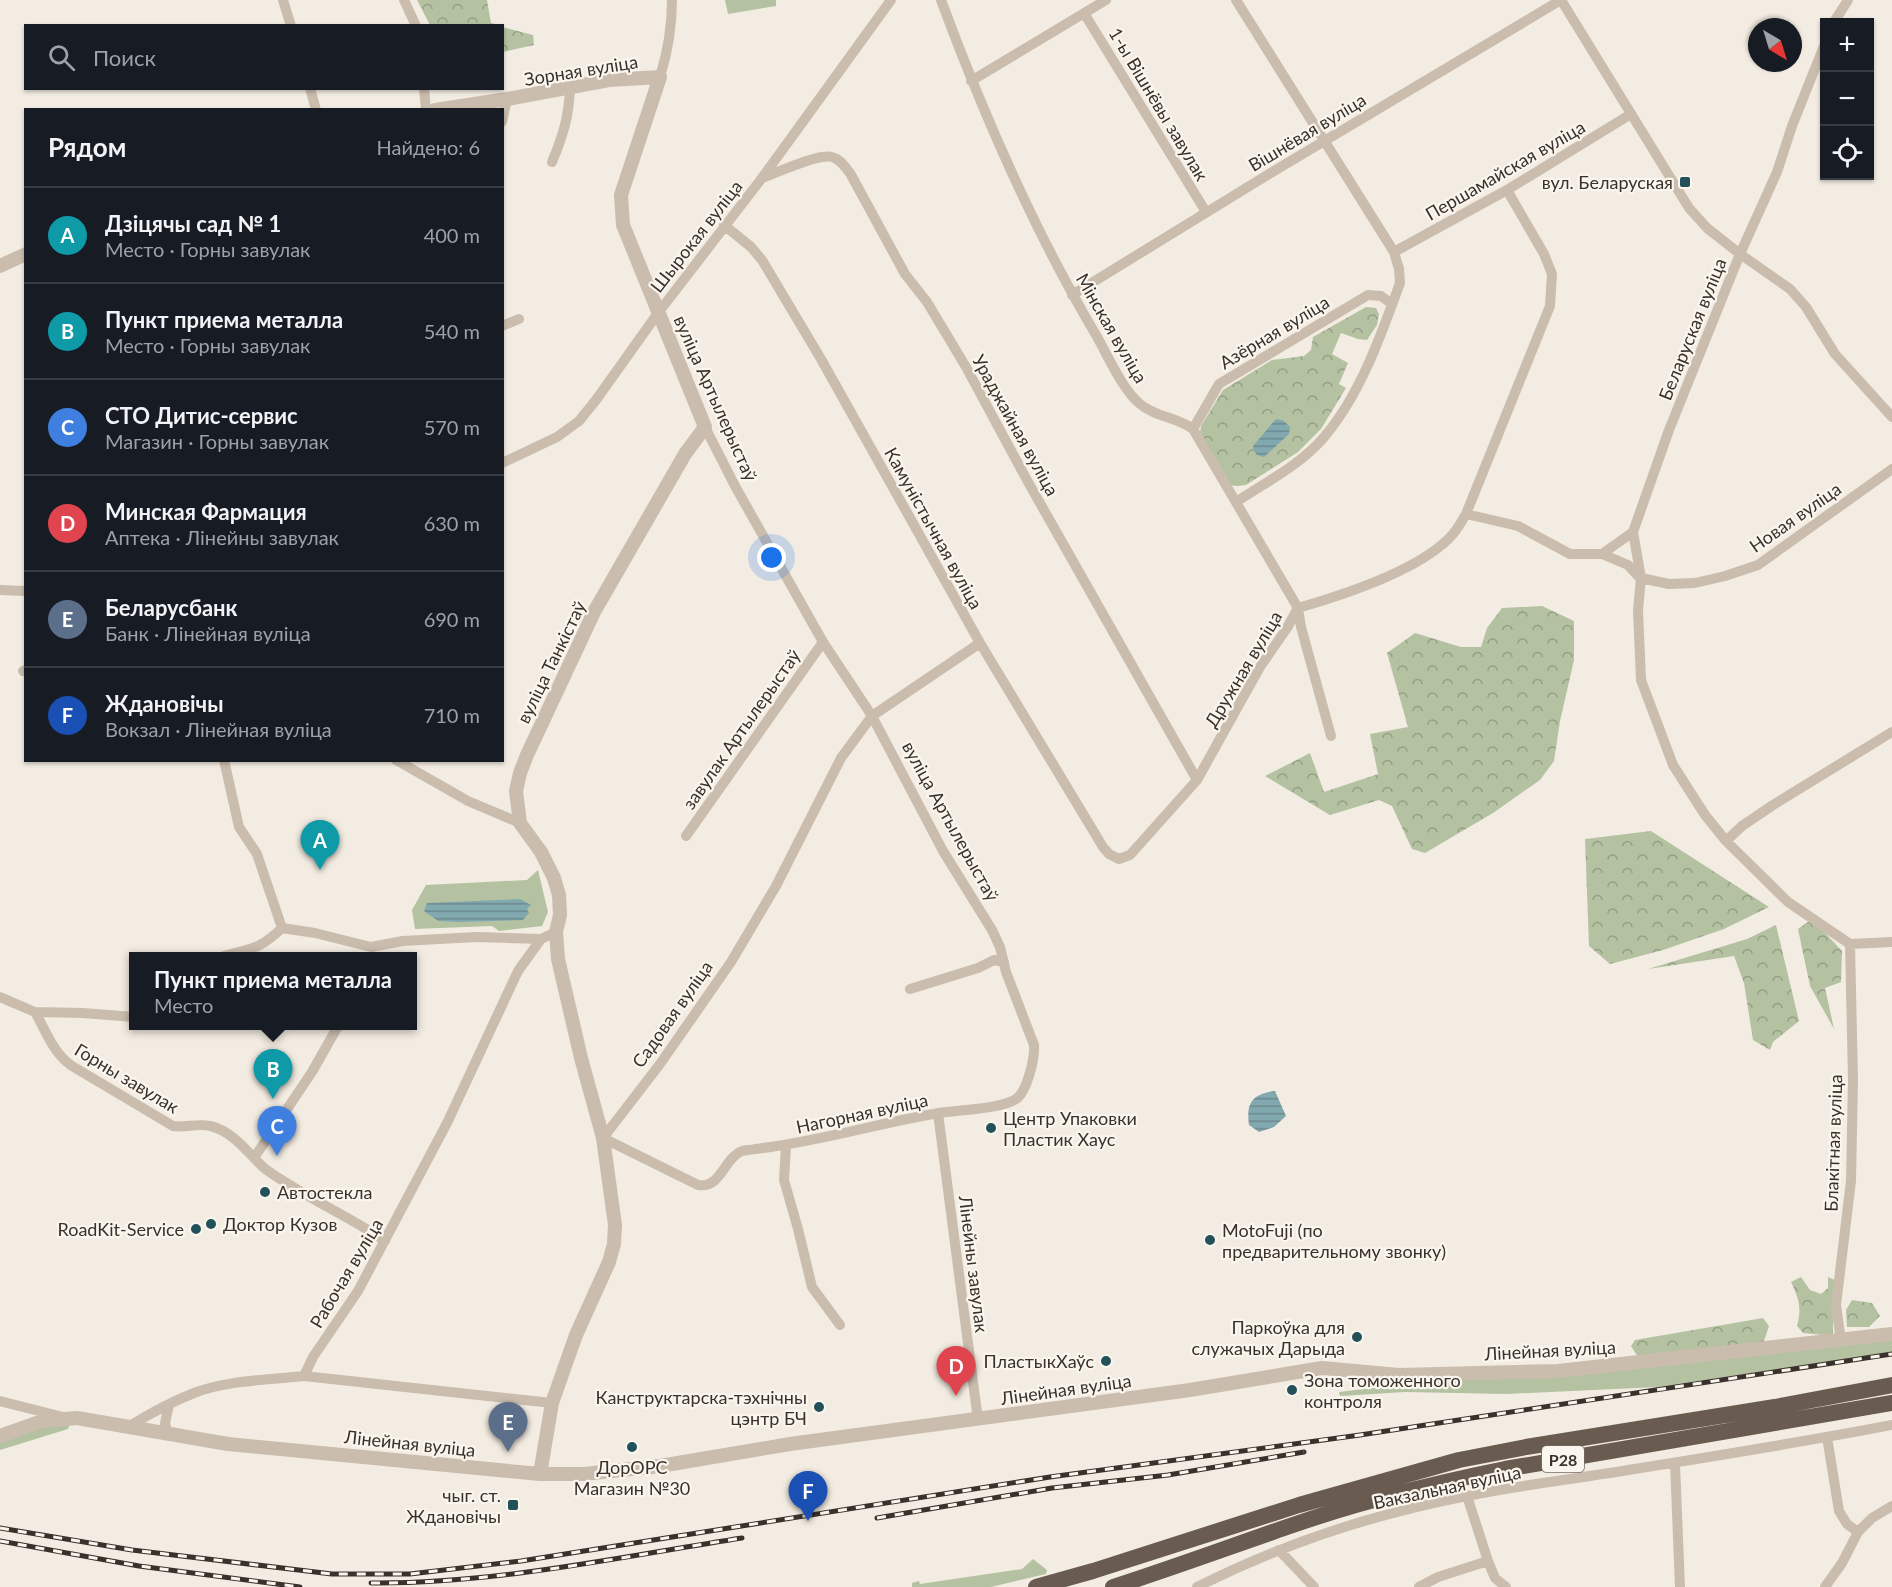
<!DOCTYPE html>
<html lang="ru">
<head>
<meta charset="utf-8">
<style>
  :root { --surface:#171b24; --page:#20242c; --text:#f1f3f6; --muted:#9ea1a6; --line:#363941; --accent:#0f766e }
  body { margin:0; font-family:Lato,sans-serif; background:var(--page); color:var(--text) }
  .controls { position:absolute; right:18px; top:18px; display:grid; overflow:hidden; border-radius:0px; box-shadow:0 2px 4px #0004 }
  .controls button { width:54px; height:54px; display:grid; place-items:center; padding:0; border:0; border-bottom:2px solid var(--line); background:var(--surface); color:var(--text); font:30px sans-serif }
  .compass { position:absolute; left:1748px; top:18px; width:54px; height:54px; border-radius:50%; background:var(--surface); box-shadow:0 2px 4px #0004; rotate:142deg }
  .you { position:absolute; left:772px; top:558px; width:21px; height:21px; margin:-15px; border:4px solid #fff; border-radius:50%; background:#1a73e8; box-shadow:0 0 0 9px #1a73e833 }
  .badge { display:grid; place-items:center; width:39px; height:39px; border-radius:50%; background:var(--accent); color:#fff; font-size:20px; font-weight:700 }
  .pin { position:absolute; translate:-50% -50px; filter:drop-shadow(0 2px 3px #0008) }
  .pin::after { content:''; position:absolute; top:32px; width:21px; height:18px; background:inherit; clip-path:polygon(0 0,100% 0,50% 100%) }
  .popup { position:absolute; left:129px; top:952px; width:288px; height:78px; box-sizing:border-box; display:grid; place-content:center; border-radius:0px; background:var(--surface); filter:drop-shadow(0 2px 4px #0005); font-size:20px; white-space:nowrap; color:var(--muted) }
  .popup b { font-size:22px; color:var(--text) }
  .popup::after { content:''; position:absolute; left:50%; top:100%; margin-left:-12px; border:12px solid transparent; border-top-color:var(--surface) }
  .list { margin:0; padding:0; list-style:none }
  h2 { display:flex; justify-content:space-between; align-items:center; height:78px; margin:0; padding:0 24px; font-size:26px }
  h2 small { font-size:20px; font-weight:400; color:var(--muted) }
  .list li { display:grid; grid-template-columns:39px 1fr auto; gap:18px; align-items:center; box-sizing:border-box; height:96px; padding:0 24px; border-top:2px solid var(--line) }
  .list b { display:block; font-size:22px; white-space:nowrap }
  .list p { margin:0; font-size:20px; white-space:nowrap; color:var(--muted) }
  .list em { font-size:20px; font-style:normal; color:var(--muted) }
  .icon { flex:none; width:33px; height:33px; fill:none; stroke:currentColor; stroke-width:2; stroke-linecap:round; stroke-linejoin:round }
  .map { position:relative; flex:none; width:1892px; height:1587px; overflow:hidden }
  .search { position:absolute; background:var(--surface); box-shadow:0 2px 4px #0004; left:24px; top:24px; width:480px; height:66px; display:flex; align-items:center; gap:15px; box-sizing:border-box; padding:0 21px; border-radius:0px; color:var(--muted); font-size:22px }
  .panel { position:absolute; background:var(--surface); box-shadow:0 2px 4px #0004; left:24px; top:108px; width:480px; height:654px; border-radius:0px }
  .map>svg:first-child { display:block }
  .grass { fill:#b4c2a2 }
  .forest { fill:url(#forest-crowns) }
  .water { fill:url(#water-rules) }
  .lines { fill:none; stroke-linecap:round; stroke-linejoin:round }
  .minor { stroke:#cbbdad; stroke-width:10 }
  .tertiary { stroke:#cbbdad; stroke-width:14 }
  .trunk { stroke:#6a5b50; stroke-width:16 }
  .rail-casing { stroke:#3a312c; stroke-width:5 }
  .rail { stroke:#faf6ee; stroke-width:3; stroke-dasharray:9; stroke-linecap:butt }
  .poi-dot { fill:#23515a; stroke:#faf6ee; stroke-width:2 }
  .labels { text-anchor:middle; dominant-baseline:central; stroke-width:4.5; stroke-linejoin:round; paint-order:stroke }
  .shield { fill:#faf6ee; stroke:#746c66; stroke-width:1.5 }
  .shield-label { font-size:16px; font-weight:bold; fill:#3a312c }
  .street-label { font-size:18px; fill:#3a312c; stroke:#faf6ee }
  .poi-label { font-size:18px; fill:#3a312c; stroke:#faf6ee; text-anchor:end }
</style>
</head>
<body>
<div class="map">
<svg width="1892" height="1587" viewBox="0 0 1892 1587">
  <defs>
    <pattern id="forest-crowns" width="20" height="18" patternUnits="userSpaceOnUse" patternTransform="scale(1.5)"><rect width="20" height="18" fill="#b4c2a2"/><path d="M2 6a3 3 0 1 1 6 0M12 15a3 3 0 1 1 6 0" fill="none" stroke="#939e84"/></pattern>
    <pattern id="water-rules" width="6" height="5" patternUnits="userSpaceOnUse" patternTransform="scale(1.5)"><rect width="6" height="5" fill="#82a9af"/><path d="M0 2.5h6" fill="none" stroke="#6b8a8f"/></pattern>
  </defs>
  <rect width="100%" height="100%" fill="#f3ece2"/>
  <path class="grass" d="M725,0h51v6l-48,8z
    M538,870l10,42 -6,14 -43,5 -7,-5 -77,3 -3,-19 14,-25 101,-5z
    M1892,1334v18l-234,35 -151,7 -102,-2 -65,4 -1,-4 178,-21z
    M70,1423l-2,6 -68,21v-11l27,-10z
    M1033,1559l14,11 -1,4 -55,13h-79v-4l7,-2 1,3 102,-15z"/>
  <path class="forest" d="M417,0h70l4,23 8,2h-69z
    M502,27l31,8 1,10 -31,7z
    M1366,307l10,1 3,6 -2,11 -10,15 -9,-1 -17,-6 -9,21 16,9 -9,21 7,4 -25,41 -23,23 -52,33 -9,1 -8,-1 -29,-51 1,-8 22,-36 49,-30 32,-4 7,-6 2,-13z
    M1542,606l32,15v39l-14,61 -6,40 -14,19 -47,33 -68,40 -13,-4 -20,-43 -13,-6 -49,15 -65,-39 45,-23 14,39 54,-18 -8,-40 38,-7 -21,-74 28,-20 46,14h20l6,-19 15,-20z
    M1651,831l118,76 -45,22 -61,21 -53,14 -21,-18 -4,-107z
    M1812,919l30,32 -1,31 -16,6 9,41 -24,-43 -12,-57z
    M1776,925l23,96 -26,21 -3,8 -17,-10 -9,-57 -10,-27 -86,13 99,-30z
    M1801,1277l9,13 11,4 7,-6v-11l9,4 -4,25v30l-30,-3 -6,-7c5,-18 2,-27 -6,-44z
    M1852,1300l20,3 8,13 -11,11h-22l-1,-17z
    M1763,1318l6,8 -6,18 -125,13 -7,-11 4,-6z"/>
  <path class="water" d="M1278,419l6,2 6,6 -1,7 -25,23c-7,-1 -10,-4 -11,-11l22,-26z
    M520,899l11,6 -4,4 2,4 -6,7 -64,2 -21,-1 -14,-10 3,-8z
    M1275,1091l11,25 -12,11 -15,5 -10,-7c-3,-22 3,-31 26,-34z"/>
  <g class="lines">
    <path class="minor" d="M283,0l8,26
      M404,0l12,26
      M941,0c43,116 92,229 155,335 12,21 26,54 44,69 15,13 37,13 53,25l105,179 3,19 30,109
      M1561,0l128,208 18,20 33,26 -71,176 -36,102 8,46 -3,32 3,70 32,85 32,50 21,26 62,61 62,42 42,-2
      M1084,13l122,199
      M1834,22l14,-22
      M1824,46l-32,80 -15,46 -37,82 50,35 16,18 29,47 57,63
      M660,77c8,-26 12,-50 12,-77
      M971,81l135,-81
      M310,88l6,22
      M424,88l2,22
      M502,122l5,-23
      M552,162c11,-26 17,-46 18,-74
      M762,178c15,-5 56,-25 70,-21 8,2 13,10 18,16l55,101 22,28 39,65 62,115 169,298
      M724,225l27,22 11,13 59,99 159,284 123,204 6,7 10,5 11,-4 67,-75 63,-113 27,-39 11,-20c45,-13 124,-38 155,-74 5,-6 9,-13 13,-20l52,12 52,28h32l31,-22
      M1394,252l113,-62 124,-76
      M1072,295l197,-121 292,-174
      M502,326l17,-7
      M705,427l30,59 88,156 49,74 71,135 49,79 8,17 6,25 28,73c1,13 -7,47 -18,54 -15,10 -58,11 -77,14 -61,10 -121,29 -184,36 -4,1 -9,1 -13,2 -19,8 -21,38 -44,34l-95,-47 57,-74 71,-102 45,-76 65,-128 31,-42 108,-73
      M1193,429l26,-45 149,-89 13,1 11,8
      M502,463l55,-26 22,-16 17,-21 62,-87 104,-135 129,-178
      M1236,502c30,-20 66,-38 89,-66 36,-43 56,-101 75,-153l-1,-14 -5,-17 -158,-252
      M1466,514l84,-208 2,-32 -8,-20 -37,-64
      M1602,554l26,11 12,13
      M1641,578l28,6 26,-1 30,-7 33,-11 134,-96
      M0,590l26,1
      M23,671l3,-1
      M224,760l15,67 18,27 25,74
      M396,760l72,41 52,22
      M686,836l137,-194
      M1726,841l16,-15 31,-21 119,-73
      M282,928l33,5 56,14 32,-6 73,-4 65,2
      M224,956c28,-8 35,-6 58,-28
      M910,989l68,-21 16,-8 10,2
      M0,997l35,15 48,1 51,4
      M35,1012c11,19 18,41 37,54l101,60c12,2 25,-3 37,0 23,5 38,27 53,41 8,7 19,13 27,18 31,20 65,35 95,56
      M938,1113l40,307
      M786,1145l-2,35 14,49 14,58 28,38
      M254,1158l58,-86 26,-46
      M1841,1341l-5,-36 15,-124 2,-101 -3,-136
      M304,1376l248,27
      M0,1401l63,16
      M128,1427c21,-13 43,-25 66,-34 34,-13 74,-13 110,-17l9,-19 45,-66 89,-168 71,-152 23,-32 15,-7
      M168,1435l-3,-12 4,-18
      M1827,1437l12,74 8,13 11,8 14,-14 20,-12
      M1675,1463l5,124
      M1467,1496l21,65
      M1279,1550l35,37
      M1197,1587c85,-43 177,-73 270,-91 53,-11 108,-17 161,-26 88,-14 176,-28 264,-45
      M1419,1587l19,-10 50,-16 7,17 11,9
      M1825,1587l17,-24 16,-31"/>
    <path class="tertiary" d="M435,110l72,-11 102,-19 51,-3 -39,118 2,30 82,202 -20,27 -91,158 -67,143 -7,18 -4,18 4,32 21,29 13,26 5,17 1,20 -4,17 2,27 23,99 22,80 12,87 -1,19 -5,18 -33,73 -24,68 -12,71
      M0,266l26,-12
      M0,1436l42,-15 35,-3 151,26 312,30h44l76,-8 130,-22 400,-54 132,-22 77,7 159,-4 334,-37"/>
    <path class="trunk" d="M1036,1587l57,-16 206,-66 160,-45 67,-13 249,-40 117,-22
      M1113,1587c59,-19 116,-40 174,-60 71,-25 144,-43 218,-58l387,-66"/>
    <defs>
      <path id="rail" d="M877,1518l175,-30 116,-13 136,-23
        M0,1528l132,22 200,24h78l111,-13 529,-84 310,-42 532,-81
        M0,1541l139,25 161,21
        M371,1583c125,1 248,-26 371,-45"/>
    </defs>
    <use href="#rail" class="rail-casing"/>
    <use href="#rail" class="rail"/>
  </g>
  <g class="poi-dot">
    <rect x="1679" y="176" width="12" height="12" rx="3"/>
    <circle cx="991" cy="1128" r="6"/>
    <circle cx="265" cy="1192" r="6"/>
    <circle cx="211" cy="1224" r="6"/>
    <circle cx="196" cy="1229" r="6"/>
    <circle cx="1210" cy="1240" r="6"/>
    <circle cx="1357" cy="1337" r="6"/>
    <circle cx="1106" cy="1361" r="6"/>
    <circle cx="1292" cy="1390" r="6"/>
    <circle cx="819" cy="1407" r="6"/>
    <circle cx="632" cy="1447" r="6"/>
    <rect x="507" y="1499" width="12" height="12" rx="3"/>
  </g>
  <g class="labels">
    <rect class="shield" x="1542" y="1446" width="42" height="26" rx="4.5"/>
    <g class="shield-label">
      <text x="1563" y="1459">Р28</text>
    </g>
    <g class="street-label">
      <text transform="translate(581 70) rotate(-9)">Зорная вуліца</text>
      <text transform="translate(1159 104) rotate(59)">1-ы Вішнёвы завулак</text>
      <text transform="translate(1307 132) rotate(-31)">Вішнёвая вуліца</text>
      <text transform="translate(1505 170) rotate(-30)">Першамайская вуліца</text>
      <text transform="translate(696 236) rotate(-52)">Шырокая вуліца</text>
      <text transform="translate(1112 328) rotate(60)">Мінская вуліца</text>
      <text transform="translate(1692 329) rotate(-68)">Беларуская вуліца</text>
      <text transform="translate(1274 332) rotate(-31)">Азёрная вуліца</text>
      <text transform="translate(716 398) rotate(66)">вуліца Артылерыстаў</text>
      <text transform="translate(1016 425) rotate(61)">Ураджайная вуліца</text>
      <text transform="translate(1795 517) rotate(-35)">Новая вуліца</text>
      <text transform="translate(934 528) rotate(61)">Камуністычная вуліца</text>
      <text transform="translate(551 662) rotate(-64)">вуліца Танкістаў</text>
      <text transform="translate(1243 669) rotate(-59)">Дружная вуліца</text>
      <text transform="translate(741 729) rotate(-55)">завулак Артылерыстаў</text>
      <text transform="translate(951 821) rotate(61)">вуліца Артылерыстаў</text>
      <text transform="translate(672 1014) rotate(-55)">Садовая вуліца</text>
      <text transform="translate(127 1078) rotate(31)">Горны завулак</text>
      <text transform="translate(862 1113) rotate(-12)">Нагорная вуліца</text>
      <text transform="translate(1833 1143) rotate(-88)">Блакітная вуліца</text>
      <text transform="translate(974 1264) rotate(83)">Лінейны завулак</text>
      <text transform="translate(346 1273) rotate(-59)">Рабочая вуліца</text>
      <text transform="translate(1550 1350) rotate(-3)">Лінейная вуліца</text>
      <text transform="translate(1066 1389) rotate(-8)">Лінейная вуліца</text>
      <text transform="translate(410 1443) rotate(6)">Лінейная вуліца</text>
      <text transform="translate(1447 1487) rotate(-12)">Вакзальная вуліца</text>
    </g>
    <g class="poi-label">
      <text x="1673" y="182">вул. Беларуская</text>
      <text x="1003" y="1118" text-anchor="start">Центр Упаковки<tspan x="1003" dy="21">Пластик Хаус</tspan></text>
      <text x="277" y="1192" text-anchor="start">Автостекла</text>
      <text x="223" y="1224" text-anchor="start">Доктор Кузов</text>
      <text x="184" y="1229">RoadKit-Service</text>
      <text x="1222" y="1230" text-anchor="start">MotoFuji (по<tspan x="1222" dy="21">предварительному звонку)</tspan></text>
      <text x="1345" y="1327">Паркоўка для<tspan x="1345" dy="21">служачых Дарыда</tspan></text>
      <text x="1094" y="1361">ПластыкХаўс</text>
      <text x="1304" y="1380" text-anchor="start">Зона томоженного<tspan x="1304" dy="21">контроля</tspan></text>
      <text x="807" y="1397">Канструктарска-тэхнічны<tspan x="807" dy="21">цэнтр БЧ</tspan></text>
      <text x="632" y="1467" text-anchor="middle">ДорОРС<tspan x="632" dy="21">Магазин №30</tspan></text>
      <text x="501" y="1495">чыг. ст.<tspan x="501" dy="21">Ждановічы</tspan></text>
    </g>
  </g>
</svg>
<div class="controls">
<button>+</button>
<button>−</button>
<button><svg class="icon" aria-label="locate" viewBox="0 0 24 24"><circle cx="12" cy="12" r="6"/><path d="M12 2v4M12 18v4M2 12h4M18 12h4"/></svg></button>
</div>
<svg class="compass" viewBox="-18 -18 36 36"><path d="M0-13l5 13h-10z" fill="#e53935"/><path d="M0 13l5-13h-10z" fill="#9ea1a6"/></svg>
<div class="you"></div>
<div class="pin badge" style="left:320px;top:870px;background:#0f9aa8">A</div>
<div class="pin badge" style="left:273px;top:1099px;background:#0f9aa8">B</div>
<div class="popup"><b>Пункт приема металла</b>Место</div>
<div class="pin badge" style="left:277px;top:1156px;background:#3f7fe0">C</div>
<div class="pin badge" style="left:956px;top:1396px;background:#e0444e">D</div>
<div class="pin badge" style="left:508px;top:1452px;background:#5c6f8a">E</div>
<div class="pin badge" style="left:808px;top:1521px;background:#1a4fb4">F</div>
<div class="search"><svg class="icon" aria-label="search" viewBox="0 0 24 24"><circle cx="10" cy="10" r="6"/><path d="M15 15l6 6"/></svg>Поиск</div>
<section class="panel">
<h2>Рядом<small>Найдено: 6</small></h2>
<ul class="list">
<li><span class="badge" style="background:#0f9aa8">A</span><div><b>Дзіцячы сад № 1</b><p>Место · Горны завулак</p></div><em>400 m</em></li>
<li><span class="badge" style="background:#0f9aa8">B</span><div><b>Пункт приема металла</b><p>Место · Горны завулак</p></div><em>540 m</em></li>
<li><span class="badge" style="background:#3f7fe0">C</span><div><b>СТО Дитис-сервис</b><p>Магазин · Горны завулак</p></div><em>570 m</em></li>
<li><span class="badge" style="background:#e0444e">D</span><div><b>Минская Фармация</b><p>Аптека · Лінейны завулак</p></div><em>630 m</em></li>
<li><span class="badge" style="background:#5c6f8a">E</span><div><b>Беларусбанк</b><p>Банк · Лінейная вуліца</p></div><em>690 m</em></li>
<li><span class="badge" style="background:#1a4fb4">F</span><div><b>Ждановічы</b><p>Вокзал · Лінейная вуліца</p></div><em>710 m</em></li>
</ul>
</section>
</div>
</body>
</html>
